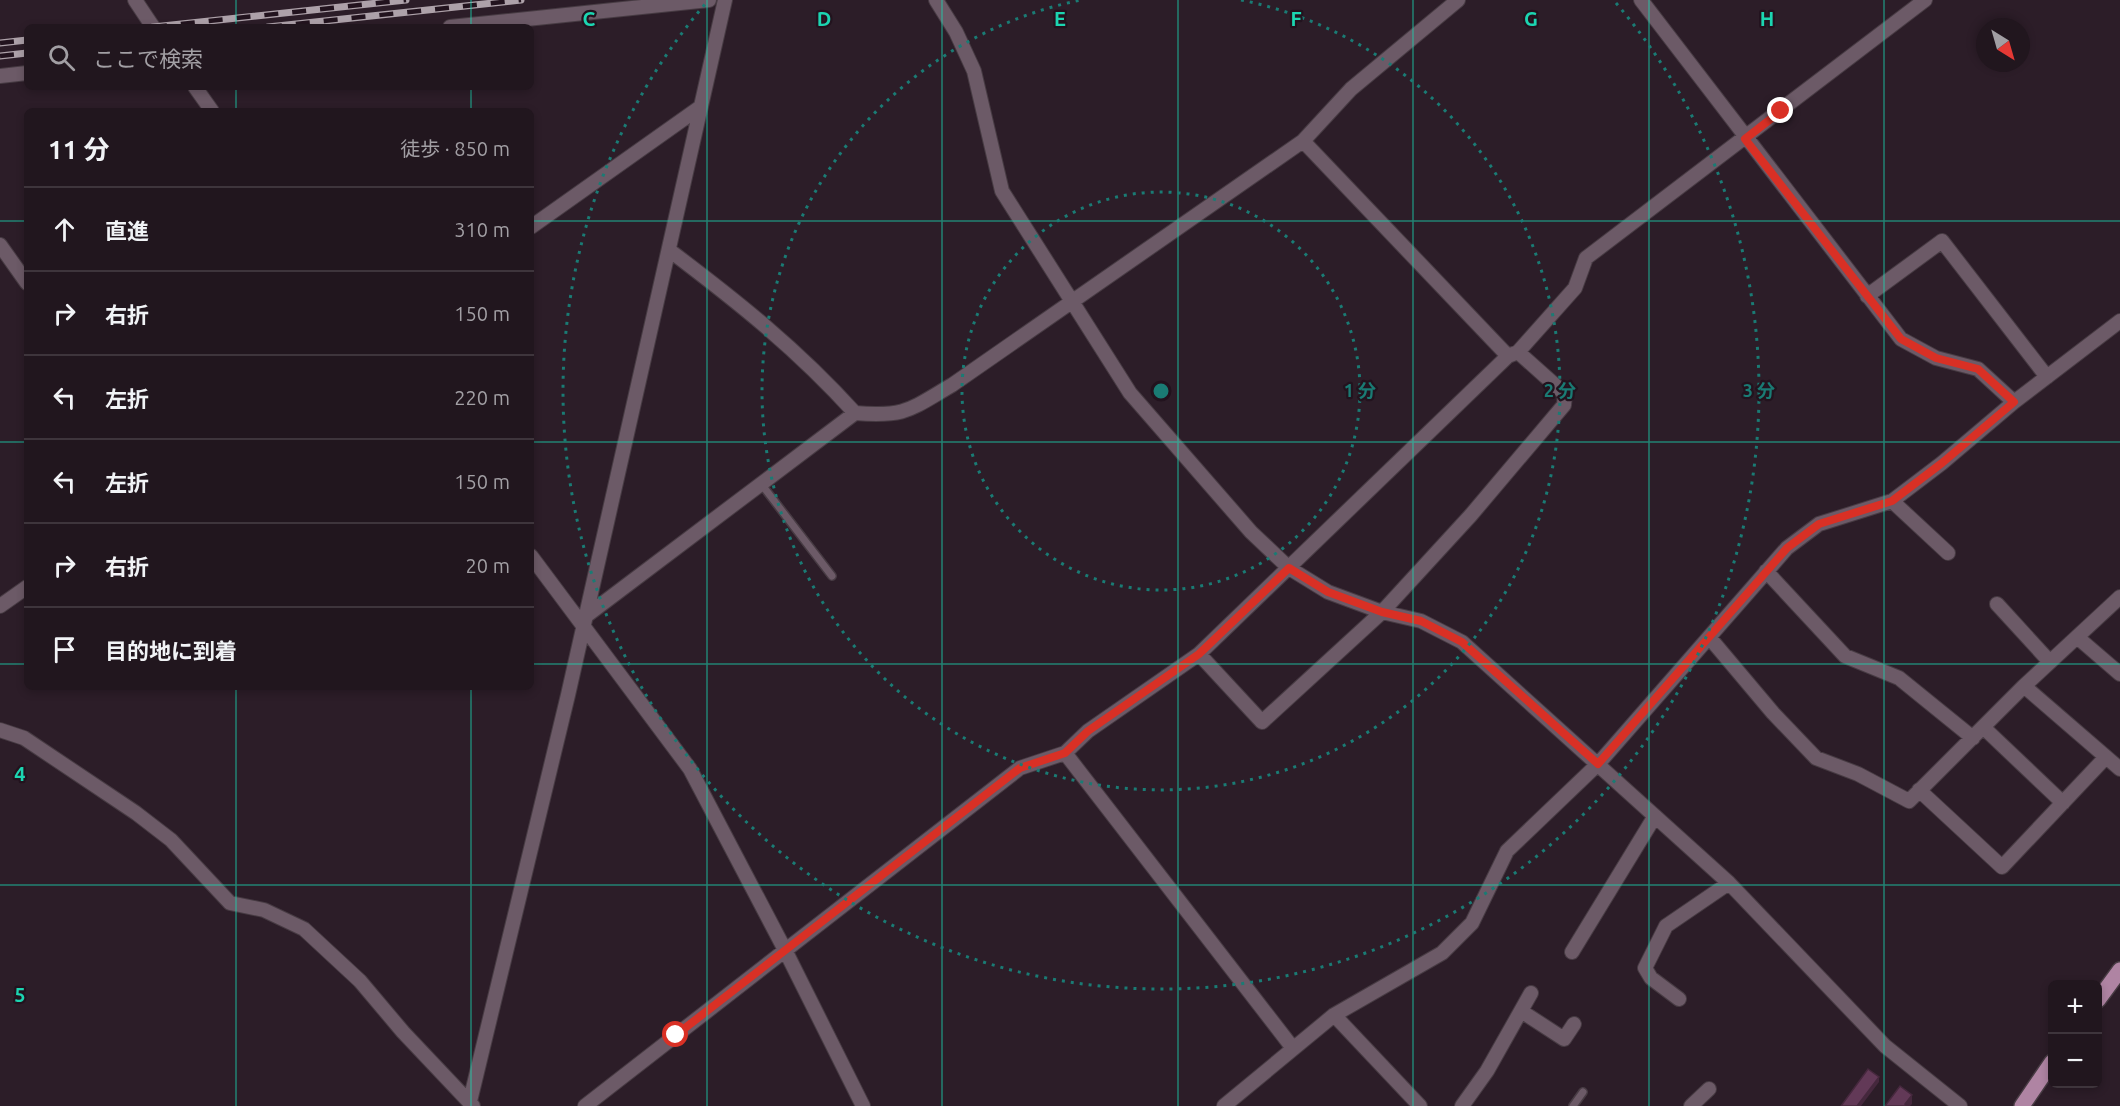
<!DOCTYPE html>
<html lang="ja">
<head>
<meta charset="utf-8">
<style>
  :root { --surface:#21161e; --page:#2d232b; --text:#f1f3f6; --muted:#a29fa4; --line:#3e353c }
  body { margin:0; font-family:Ubuntu,"Noto Sans JP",sans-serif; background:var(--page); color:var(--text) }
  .controls { position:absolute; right:18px; bottom:18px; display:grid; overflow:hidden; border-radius:9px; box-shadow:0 3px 9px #0003 }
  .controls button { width:54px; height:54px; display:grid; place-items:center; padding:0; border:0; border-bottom:2px solid var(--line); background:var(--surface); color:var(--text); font:30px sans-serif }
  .compass { position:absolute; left:1976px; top:18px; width:54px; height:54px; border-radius:50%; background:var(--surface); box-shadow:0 3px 9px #0003; rotate:143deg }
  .stop { position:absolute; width:18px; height:18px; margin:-14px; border:4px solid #d93025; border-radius:50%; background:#fff }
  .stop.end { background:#d93025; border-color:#fff; box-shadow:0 2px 6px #0008 }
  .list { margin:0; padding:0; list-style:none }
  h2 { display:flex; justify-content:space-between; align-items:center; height:78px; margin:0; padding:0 24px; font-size:26px }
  h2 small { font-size:20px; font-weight:400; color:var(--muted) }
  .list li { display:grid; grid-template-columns:39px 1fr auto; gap:18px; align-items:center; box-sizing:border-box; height:84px; padding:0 24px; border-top:2px solid var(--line) }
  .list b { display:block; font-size:22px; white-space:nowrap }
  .list em { font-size:20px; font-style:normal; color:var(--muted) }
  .icon { flex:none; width:33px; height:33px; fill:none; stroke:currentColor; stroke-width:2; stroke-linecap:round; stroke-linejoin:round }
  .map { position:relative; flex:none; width:2120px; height:1106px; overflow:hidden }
  .search { position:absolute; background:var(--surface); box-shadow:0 3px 9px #0003; left:24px; top:24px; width:510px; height:66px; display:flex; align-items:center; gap:15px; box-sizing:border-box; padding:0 21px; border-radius:9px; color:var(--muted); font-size:22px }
  .panel { position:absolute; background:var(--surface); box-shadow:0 3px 9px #0003; left:24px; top:108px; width:510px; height:582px; border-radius:9px }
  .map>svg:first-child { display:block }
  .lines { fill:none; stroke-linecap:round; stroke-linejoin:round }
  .lane-casing { stroke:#473b43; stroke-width:10 }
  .street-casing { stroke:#473b43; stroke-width:16 }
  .primary-casing { stroke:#473b43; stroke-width:18 }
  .lane { stroke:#6c5a67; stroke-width:7 }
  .street { stroke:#6c5a67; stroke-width:14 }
  .primary { stroke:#af84a3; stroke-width:15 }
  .rail-casing { stroke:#ada1a9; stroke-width:7 }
  .rail { stroke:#22131e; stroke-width:4.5; stroke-dasharray:14; stroke-linecap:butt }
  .shaded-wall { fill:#45283d }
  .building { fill:#623957; stroke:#45283d; stroke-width:1.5 }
  .route { stroke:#d93025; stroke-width:8 }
  .grid { fill:none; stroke:#1cd5b1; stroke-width:1.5; stroke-opacity:0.55 }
  .ring { fill:none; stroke:#1a7b74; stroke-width:3; stroke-dasharray:3 6 }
  .grid-label { font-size:20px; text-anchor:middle; font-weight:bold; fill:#1cd5b1; stroke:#22131e; stroke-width:4.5; stroke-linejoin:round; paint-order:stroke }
  .centre { fill:#1a7b74; stroke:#22131e; stroke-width:3 }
  .ring-label { font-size:18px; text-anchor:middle; font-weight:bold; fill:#1a7b74; stroke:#22131e; stroke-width:4.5; stroke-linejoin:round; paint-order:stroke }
</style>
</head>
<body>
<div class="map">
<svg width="2120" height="1106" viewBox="0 0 2120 1106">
  <rect width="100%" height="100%" fill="#2c1d28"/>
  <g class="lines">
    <defs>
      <path id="lane" d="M762,485l70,91
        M1573,1106l10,-14"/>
      <path id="street" d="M135,0l18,27
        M936,0l20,32 18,39 28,120 128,202 121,139 38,36 39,24 54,20 39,9 41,21 267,241 156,163 75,60
        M1641,0l260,339 35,19 42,11 36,33
        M450,27l259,-27
        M0,76l27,-3
        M195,87l17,24
        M1303,141l205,215
        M531,227l168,-119
        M0,245l27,38
        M669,250c69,52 128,99 186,163 51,4 54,-3 97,-28l351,-244 48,-52 107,-89
        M1867,296l75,-55 105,136
        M1892,501l56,52
        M531,556l159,213 95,181 78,156
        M1766,571l79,85 54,22 74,60
        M1997,604l53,58
        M0,606l27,-19
        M586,616l269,-203
        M1709,637l64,76 43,45 42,16 51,27 115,-115 96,-89
        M2077,637l43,37
        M1199,654l63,68 120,-110 89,-97 93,-110 1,-11 -47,-42
        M2024,686l96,83
        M1983,727l80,76
        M0,730l24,8 112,75 35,27 59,63 34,7 40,19 56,52 43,51 70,74
        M1065,753l227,294
        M1919,790l83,77 104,-110
        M1572,952l83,-136
        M1679,999l-28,-21 -6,-10 21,-42 63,-43
        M1521,1011l43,28 10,-15
        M1334,1015l86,91
        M470,1101l98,-406 157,-695
        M585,1106l435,-338 45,-15 23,-22 111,-77 309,-298 10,-4 57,-64 11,-30 339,-258
        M1224,1106l110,-91 108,-62 30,-30 35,-72 91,-87 189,-216 32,-24 73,-23 50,-38 72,-61 106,-81
        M1462,1106l25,-35 44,-78
        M1691,1106l18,-17"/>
      <path id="primary" d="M2098,1000l22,-30
        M2022,1106l30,-44"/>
    </defs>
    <use href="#lane" class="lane-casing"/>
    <use href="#street" class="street-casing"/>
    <use href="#primary" class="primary-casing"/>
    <use href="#lane" class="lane"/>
    <use href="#street" class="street"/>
    <use href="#primary" class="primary"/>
    <defs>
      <path id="rail" d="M153,27l253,-27
        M268,27l253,-27
        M0,43l27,-3
        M0,56l27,-3"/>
    </defs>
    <use href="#rail" class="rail-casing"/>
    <use href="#rail" class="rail"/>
  </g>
  <path class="shaded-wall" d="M1879,1077v5l-18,24h-4z
    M1912,1095v9l-2,2h-5v-2z"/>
  <path class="building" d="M1868,1069l11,8 -22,29h-16z
    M1900,1086l12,9 -7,9 3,2h-23z"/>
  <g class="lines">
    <path class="route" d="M676,1035l344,-267 45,-15 23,-22 111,-77 90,-86 39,24 54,20 39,9 41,21 136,122 189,-216 32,-24 73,-23 50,-38 72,-61 -36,-33 -42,-11 -35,-19 -156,-200 36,-28"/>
  </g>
  <path class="grid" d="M236,0v27M471,0v27M707,0v1106M942,0v1106M1178,0v1106M1413,0v1106M1649,0v1106M1884,0v1106M236,87v24M471,87v24M0,221h27M531,221h1589M0,442h27M531,442h1589M0,664h27M531,664h1589M236,687v419M471,687v419M0,885h2120"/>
  <g class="ring">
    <circle cx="1161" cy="391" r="199"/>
    <path d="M1241 0A399 399 0 1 1 1081 0"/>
    <path d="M1616 3A598 598 0 1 1 706 3"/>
  </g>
  <g class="grid-label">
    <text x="589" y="26">C</text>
    <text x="824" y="26">D</text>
    <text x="1060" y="26">E</text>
    <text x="1296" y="26">F</text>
    <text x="1531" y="26">G</text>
    <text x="1767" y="26">H</text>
    <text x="20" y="781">4</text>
    <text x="20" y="1002">5</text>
  </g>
  <circle cx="1161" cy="391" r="9" class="centre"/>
  <g class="ring-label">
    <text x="1360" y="397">1 分</text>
    <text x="1560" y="397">2 分</text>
    <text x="1759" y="397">3 分</text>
  </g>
</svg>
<div class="controls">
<button>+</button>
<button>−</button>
</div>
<svg class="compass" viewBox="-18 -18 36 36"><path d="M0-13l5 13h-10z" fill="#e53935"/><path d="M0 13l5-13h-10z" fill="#a29fa4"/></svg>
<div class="stop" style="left:676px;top:1035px"></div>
<div class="stop end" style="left:1781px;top:111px"></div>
<div class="search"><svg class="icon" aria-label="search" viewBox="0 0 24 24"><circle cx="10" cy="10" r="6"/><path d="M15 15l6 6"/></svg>ここで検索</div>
<section class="panel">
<h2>11 分<small>徒歩 · 850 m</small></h2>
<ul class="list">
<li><svg class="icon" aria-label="ahead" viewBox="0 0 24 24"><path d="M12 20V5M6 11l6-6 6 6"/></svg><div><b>直進</b></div><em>310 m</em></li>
<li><svg class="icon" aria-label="right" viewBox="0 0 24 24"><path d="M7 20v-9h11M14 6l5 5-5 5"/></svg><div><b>右折</b></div><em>150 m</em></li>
<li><svg class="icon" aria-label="left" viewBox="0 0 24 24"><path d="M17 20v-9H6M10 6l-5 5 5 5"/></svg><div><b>左折</b></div><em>220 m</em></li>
<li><svg class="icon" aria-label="left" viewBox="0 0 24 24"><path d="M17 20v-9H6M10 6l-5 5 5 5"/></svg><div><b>左折</b></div><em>150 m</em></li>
<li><svg class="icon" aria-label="right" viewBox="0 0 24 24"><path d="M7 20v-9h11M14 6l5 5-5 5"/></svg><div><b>右折</b></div><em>20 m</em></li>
<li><svg class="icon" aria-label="arrive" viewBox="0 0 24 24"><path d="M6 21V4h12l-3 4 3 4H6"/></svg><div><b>目的地に到着</b></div></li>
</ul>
</section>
</div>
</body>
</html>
